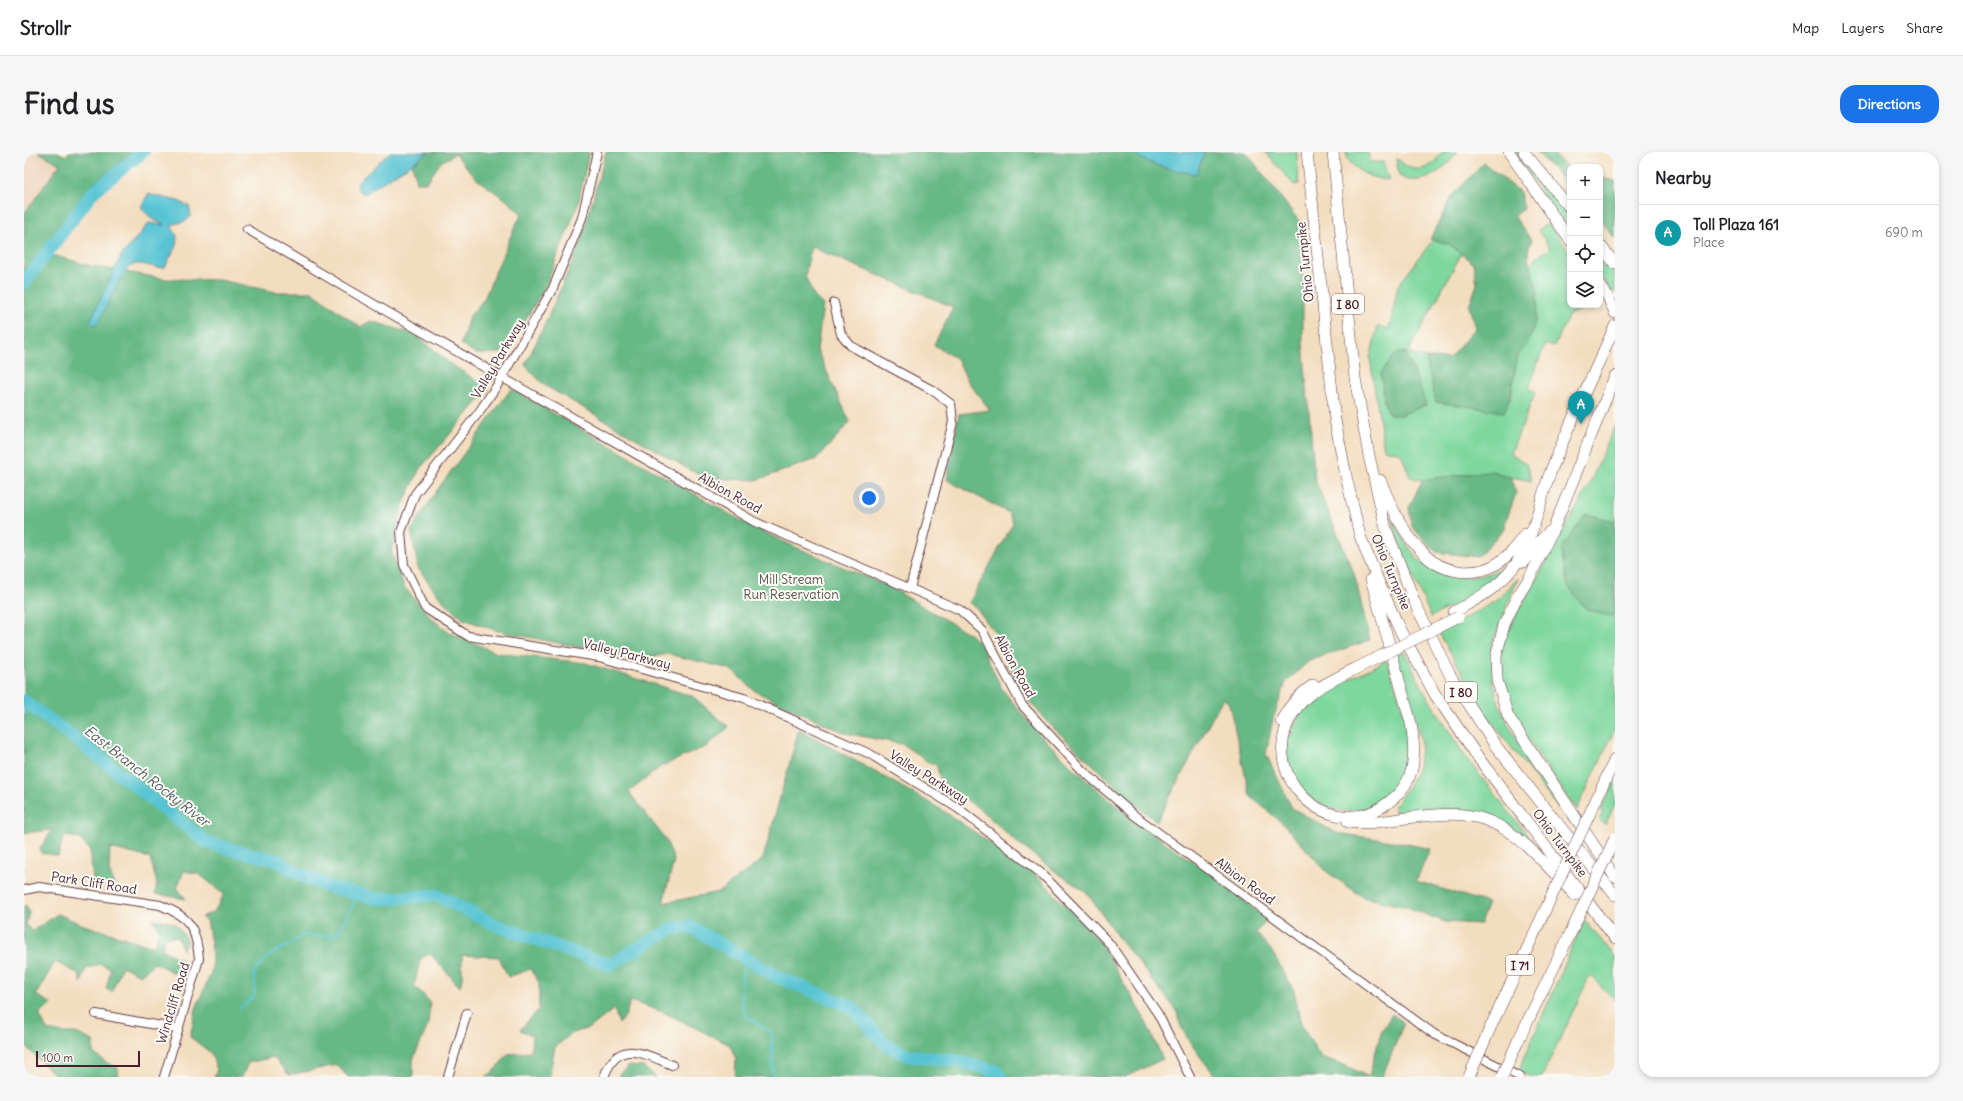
<!DOCTYPE html>
<html lang="en">
<head>
<meta charset="utf-8">
<style>
  :root { --surface:#fff; --page:#f6f6f6; --text:#202124; --muted:#757577; --line:#e0e0e0; --accent:#1a73e8 }
  body { margin:0; font-family:Delius,sans-serif; background:var(--page); color:var(--text) }
  .controls { position:absolute; right:12px; top:12px; display:grid; overflow:hidden; border-radius:8px; box-shadow:0 2px 6px #0003 }
  .controls button { width:36px; height:36px; display:grid; place-items:center; padding:0; border:0; border-bottom:1px solid var(--line); background:var(--surface); color:var(--text); font:20px sans-serif }
  .scale { position:absolute; left:12px; bottom:10px; width:104px; box-sizing:border-box; padding-left:4px; border:2px solid #4a1f2b; border-top:0; font-size:11px; line-height:14px; white-space:nowrap; color:#4a1f2b; -webkit-text-stroke:3px #fdfcf7; paint-order:stroke }
  .you { position:absolute; left:845px; top:346px; width:14px; height:14px; margin:-10px; border:3px solid #fff; border-radius:50%; background:#1a73e8; box-shadow:0 0 0 6px #1a73e833 }
  .badge { display:grid; place-items:center; width:26px; height:26px; border-radius:50%; background:var(--accent); color:#fff; font-size:13px; font-weight:700 }
  .pin { position:absolute; translate:-50% -33px; filter:drop-shadow(0 1px 2px #0008) }
  .pin::after { content:''; position:absolute; top:21px; width:14px; height:12px; background:inherit; clip-path:polygon(0 0,100% 0,50% 100%) }
  .list { margin:0; padding:0; list-style:none }
  h2 { display:flex; justify-content:space-between; align-items:center; height:52px; margin:0; padding:0 16px; font-size:17px }
  h2 small { font-size:13px; font-weight:400; color:var(--muted) }
  .list li { display:grid; grid-template-columns:26px 1fr auto; gap:12px; align-items:center; box-sizing:border-box; height:56px; padding:0 16px; border-top:1px solid var(--line) }
  .list b { display:block; font-size:15px; white-space:nowrap }
  .list p { margin:0; font-size:13px; white-space:nowrap; color:var(--muted) }
  .list em { font-size:13px; font-style:normal; color:var(--muted) }
  .icon { flex:none; width:22px; height:22px; fill:none; stroke:currentColor; stroke-width:2; stroke-linecap:round; stroke-linejoin:round }
  .map { position:relative; flex:none; width:1591px; height:925px; overflow:hidden; border-radius:16px }
  header { display:flex; align-items:center; gap:24px; box-sizing:border-box; height:56px; padding:0 20px; background:var(--surface); border-bottom:1px solid var(--line) }
  header strong { font-size:19px }
  nav { display:flex; gap:22px; margin-inline-start:auto; font-size:14px }
  .intro { display:flex; align-items:center; justify-content:space-between; box-sizing:border-box; height:96px; padding:0 24px }
  h1 { margin:0; font-size:28px }
  .button { padding:10px 18px; border-radius:16px; background:var(--accent); color:#fff; font-size:14px; font-weight:700 }
  main { display:flex; gap:24px; padding:0 24px }
  aside { flex:1; background:var(--surface); border-radius:16px; box-shadow:0 2px 6px #0003 }
  .map>svg:first-child { display:block }
  .built { fill:#eed1ba }
  .green { fill:#7ed79d; stroke:#647b64 }
  .forest { fill:#66b884; stroke:#586c58 }
  .water { fill:#59c4d3; stroke:#52727f }
  .lines { fill:none; stroke-linecap:round; stroke-linejoin:round }
  .stream { stroke:#59c4d3; stroke-width:2 }
  .river { stroke:#59c4d3; stroke-width:13 }
  .minor-casing { stroke:#633c41; stroke-width:10 }
  .highway-casing { stroke:#633c41; stroke-width:12 }
  .minor { stroke:#fff; stroke-width:8 }
  .highway { stroke:#fff; stroke-width:11 }
  .highway-bridge-casing { stroke:#633c41; stroke-width:12; stroke-linecap:butt }
  .highway-bridge { stroke:#fff; stroke-width:11 }
  .labels { text-anchor:middle; dominant-baseline:central; stroke-width:4; stroke-linejoin:round; paint-order:stroke }
  .shield { fill:#fdfcf7; stroke:#806168; stroke-width:1 }
  .shield-label { font-size:12px; font-weight:bold; fill:#4a1f2b }
  .street-label { font-size:13px; fill:#4a1f2b; stroke:#fdfcf7 }
  .park-label { font-size:13px; fill:#5a564d; stroke:#fdfcf7 }
  .water-label { font-size:14px; font-style:italic; fill:#4f5966; stroke:#fdfcf7 }
</style>
</head>
<body>
<header>
<strong>Strollr</strong>
<nav><a>Map</a><a>Layers</a><a>Share</a></nav>
</header>
<div class="intro"><h1>Find us</h1><a class="button">Directions</a></div>
<main>
<div class="map">
<svg width="1591" height="925" viewBox="0 0 1591 925">
  <rect width="100%" height="100%" fill="#fdfcf7"/>
  <filter id="ink" filterUnits="userSpaceOnUse"><feTurbulence type="fractalNoise" baseFrequency=".025" numOctaves="2"/><feDisplacementMap in="SourceGraphic" scale="8" xChannelSelector="R" yChannelSelector="G"/><feConvolveMatrix kernelMatrix="1 2 1 2 8 2 1 2 1" color-interpolation-filters="sRGB"/></filter>
  <filter id="wash" filterUnits="userSpaceOnUse"><feTurbulence type="fractalNoise" baseFrequency=".012" numOctaves="4" result="noise"/><feDisplacementMap in="SourceGraphic" scale="16" xChannelSelector="R" yChannelSelector="G"/><feGaussianBlur stdDeviation="0.9" result="paint"/><feColorMatrix in="noise" values="0 0 0 0 0 0 0 0 0 0 0 0 0 0 0 0 0 1.4 0 .05"/><feComposite in="paint" operator="in"/></filter>
  <g filter="url(#wash)">
    <rect width="100%" height="100%" fill="#f3ddbf"/>
    <path class="built" d="M0,0h14l22,12 -36,50z"/>
    <path class="green" d="M1241,0h32l2,32 -5,1z
      M1322,0h22l2,10h13l6,18c-16,0 -41,-11 -43,-28z
      M1418,0h15c-12,19 -37,37 -58,24l-3,-17 3,1c17,16 31,10 43,-8z
      M1489,0h7l50,62v19z
      M1441,45l21,11 -78,145 18,5 10,44 75,-4 6,-40 9,-13 12,-52 -8,-27 4,-7 16,-11 -12,-18 11,-7 21,30v52h24l-25,10 -15,32 -9,-3 -16,44 6,5 -24,60 15,11 6,17 -22,-4 -18,-6 -70,9 -12,-3 -9,-24 -17,-4 -14,-91 8,-32 11,3 9,-43z
      M1576,98l15,20v23h-2l-13,-17z
      M1591,273v304l-38,81c-28,-41 -76,-98 -78,-149 0,-8 5,-19 7,-27l83,-149z
      M1367,365c10,16 20,39 36,50 25,17 57,12 81,-3 -12,21 -36,33 -56,45l-2,-2 -19,10 -28,-64z
      M1494,426l-26,65 1,37 5,21 12,27 62,91 -2,4 -82,-106 -49,-84 58,-33z
      M1380,499l21,42 41,65 67,84 -3,3 -24,-21 -37,-12 -73,3 -2,-9c18,-23 27,-36 27,-66l-25,-85z
      M1363,508l20,63 5,24 -7,33 -12,15 -26,14 -26,2 -11,-2 -20,-11 -12,-13 -9,-18 -4,-17 10,-28 14,-21 19,-12z
      M1591,628v24l-10,21 -6,-6 3,-5v-7z
      M1560,768l31,36v44l-25,-25 -48,102h-11l-12,-7z"/>
    <path class="forest" d="M14,0h20l7,4 4,-4h63l-42,35 -54,71 20,-2 35,10 75,13 54,1 56,12h36l48,35 11,-6 46,14 31,27 41,27 -70,81 -16,35 -12,47 13,35 26,30 18,15 49,21 89,10 106,33 37,31 -22,19 -47,21 -31,25 37,48 8,20 -11,43 56,-11 44,-33 36,-130 140,79 94,64 65,67 46,79 19,41 -38,18h-390l1,-18 -6,-14 -67,-33 -33,-11 -4,14 -7,9 -5,-15 -23,18 -20,7 -16,13 -6,30h-63l9,-7 13,-16 23,-2 1,-17 -12,-5 19,-21v-26l-8,-14 -23,8 -9,-20 -37,-2v23l-2,9 -30,-33 -9,4 -7,27 16,17 -2,23 -15,35v17h-65l-11,-12 -48,10 -16,-18 -25,6 -6,14h-28l3,-7 -6,-17 -21,-16 6,-29 16,-38v-21l-5,-28 -6,-4 13,-5 10,-18 -25,-20 -15,-3 -7,17 9,11 -31,-5 2,-10 -7,-26 -40,-10 -1,22 7,20 -23,-9 -3,-31 -11,-12 -15,-2 -6,20 -9,-2h-6l-3,-5 12,-19 -28,3v-619l36,-50z
      M404,0h161l-11,53 -33,82 -37,63 -8,3 -24,1 -15,-10 8,-27 15,-18 31,-73 7,-12 -17,-15 -27,-19 -23,-26 -14,8 -14,20h-10l-5,-18z
      M582,0h526c14,13 45,19 64,22l8,-21 -3,-1h45l57,74v117l12,137 39,93 16,67 -61,21 -23,21 -13,37 -7,35 26,54 44,25 63,9 31,7 -14,32 72,22 -8,21 -35,-2 -36,-14 -46,-11 -36,-25 -46,-50 -31,-26 -21,-92 -6,-6 -66,123 -17,-12 -94,-88 -26,-31 -25,-57 -20,-27 -6,-3 44,-80 -4,-10 -62,-33 12,-66 31,-4 -21,-27 -12,-24 -23,-14 19,-38 -142,-60 -6,29 9,20 9,9 -6,45 33,72 -33,37 -60,21 -53,-2 -160,-93 -19,-20 20,-41 36,-82z
      M1513,0h16l7,9 10,8v18z
      M1460,11l36,29 4,17 -10,7 18,25c-11,17 5,35 5,53 1,18 -2,34 -10,50 -3,5 -9,10 -10,15 -6,20 -3,33 -13,53l-68,-10 -10,-44 23,1 26,-31 -6,-22 8,-22 -3,-20 -25,-20 -19,-5 23,-44z
      M1576,26l15,3v57l-15,-18z
      M1381,200l9,19 12,34 -25,10h-12l-5,-13 -3,-29 15,-19z
      M487,237l236,135 46,22 97,41 81,48 10,10 21,44 34,42 41,40 61,53 68,46 61,49 -11,14 15,17 23,41 8,36 19,30 21,7 27,13 12,-45 11,-18 12,9 -22,54h-166c-12,-16 -39,-47 -39,-66l-60,-75 -30,-43 -35,-24 -33,-25 -38,-34 -40,-28 -5,-18 -8,-2 -26,-18 -57,-11 -70,-32 -20,-10 -25,-22 -61,-15 -32,5 -139,-28 -35,-12 -23,-21 -22,-30 -7,-38 27,-41z
      M1468,319l18,6 6,16 -13,37 -25,27 -42,-5 -24,-25 -3,-19 13,-28z
      M1562,362l29,7v92l-4,4 -25,-8 -18,-23 -7,-37z
      M2,753l3,8 -3,11 6,7 26,-17 23,10 73,23 5,-17 -6,-11c22,3 23,3 34,22l-4,9 -6,-13 -13,1 -2,11 23,13 -11,11 -19,-10 -15,12 -18,-9 -10,26 -6,-3 5,-20 -10,-5 -15,5 -5,14 -2,-9 -24,-12 -19,33 16,9 -13,10 8,16 16,3h13l17,8v12l12,9 12,5 2,10h-62l-29,-28 -4,-15v-128z
      M605,914l14,1 13,10h-34l-4,-2z"/>
    <path class="water" d="M366,0h38c-20,16 -43,27 -63,42l-6,-3 -2,-8z
      M1108,0h69l3,1 -8,21c-19,-3 -50,-9 -64,-22z
      M124,42l30,7 11,5 2,10 -5,5 -15,4 6,11 -1,10 -11,21c-13,3 -22,-7 -35,-1l-11,15 -21,42 -4,2 -4,-4 31,-65 28,-33 16,2 -13,-6 -11,-12z"/>
    <g class="lines">
      <path class="stream" d="M0,562l7,-8
        M720,805l-3,37 3,20 28,19 1,44
        M216,856l14,-12 1,-11 -1,-12 11,-14 13,-9 11,-5 13,-10 33,1 24,-42"/>
      <path class="river" d="M0,131l69,-91 50,-40
        M0,549l53,39 129,102 31,9 40,9 16,11 36,16 50,12 57,-4 62,31 111,39 62,-36 18,-3 91,52 72,29 33,37 22,11 46,5 43,11 5,6"/>
    </g>
  </g>
  <g filter="url(#ink)">
    <g class="lines">
      <defs>
        <path id="minor" d="M573,0l-15,66 -29,70 -55,96 -19,28 -64,82 -14,38 3,33 21,43 43,28 131,21 145,41 126,56 89,55 83,65 67,69 49,71 32,63
          M223,77l97,58 411,235 205,88 22,20 40,75 60,65 52,45 300,219 86,43
          M810,151l7,31 10,12 81,44 19,14 2,18 -43,166
          M0,738l15,-3 121,18c30,12 36,22 39,54l-35,118
          M72,862l82,15
          M424,925l19,-64
          M580,925c14,-39 38,-24 68,-12"/>
        <path id="highway" d="M1283,0l28,268 11,56 14,60 19,47 22,49 35,64 44,64 135,178
          M1309,0l22,226 14,78 17,73 29,74 35,72 45,70 120,150
          M1485,0l61,88
          M1500,0l46,56
          M1576,93l15,19
          M1576,133l8,12 7,16
          M1591,224l-60,149 -25,52 -14,22 -12,26 -8,32 1,23 11,36 107,161
          M1356,328c11,26 23,54 44,74 18,19 51,24 74,9 11,-7 19,-18 27,-29
          M1500,410l8,-13 17,-17
          M1430,460c21,-12 43,-23 58,-43 21,-25 26,-63 37,-93 19,-51 44,-100 66,-150
          M1341,512c-18,9 -40,18 -56,31 -70,62 14,158 80,107 28,-21 27,-47 22,-79l-40,-144
          M1257,569c8,-15 17,-26 32,-36
          M1572,648l19,-41
          M1324,670c23,3 45,-3 67,-5 16,-2 33,-4 49,-2 49,5 79,48 111,80
          M1467,874l57,-122
          M1494,889l53,-109"/>
      </defs>
      <use href="#minor" class="minor-casing"/>
      <use href="#highway" class="highway-casing"/>
      <use href="#minor" class="minor"/>
      <use href="#highway" class="highway"/>
      <defs>
        <path id="highway-bridge" d="M1341,512l93,-47
          M1524,752l48,-104
          M1547,780l44,-94
          M1445,925l22,-51
          M1478,925l16,-36"/>
      </defs>
      <use href="#highway-bridge" class="highway-bridge-casing"/>
      <use href="#highway-bridge" class="highway-bridge"/>
    </g>
  </g>
  <g class="labels">
    <g class="shield">
      <rect x="1308" y="142" width="32" height="20" rx="3"/>
      <rect x="1421" y="530" width="32" height="20" rx="3"/>
      <rect x="1482" y="803" width="28" height="20" rx="3"/>
    </g>
    <g class="shield-label">
      <text x="1324" y="152">I 80</text>
      <text x="1437" y="540">I 80</text>
      <text x="1496" y="813">I 71</text>
    </g>
    <g class="street-label">
      <text transform="translate(1281 110) rotate(-96)">Ohio Turnpike</text>
      <text transform="translate(474 207) rotate(-59)">Valley Parkway</text>
      <text transform="translate(706 341) rotate(29)">Albion Road</text>
      <text transform="translate(1367 420) rotate(67)">Ohio Turnpike</text>
      <text transform="translate(603 502) rotate(14)">Valley Parkway</text>
      <text transform="translate(991 514) rotate(61)">Albion Road</text>
      <text transform="translate(905 625) rotate(32)">Valley Parkway</text>
      <text transform="translate(1536 691) rotate(53)">Ohio Turnpike</text>
      <text transform="translate(1221 729) rotate(36)">Albion Road</text>
      <text transform="translate(70 731) rotate(9)">Park Cliff Road</text>
      <text transform="translate(149 851) rotate(-73)">Windcliff Road</text>
    </g>
    <g class="park-label">
      <text x="767" y="427">Mill Stream<tspan x="767" dy="15">Run Reservation</tspan></text>
    </g>
    <g class="water-label">
      <text transform="translate(123 624) rotate(38)">East Branch Rocky River</text>
    </g>
  </g>
</svg>
<div class="controls">
<button>+</button>
<button>−</button>
<button><svg class="icon" aria-label="locate" viewBox="0 0 24 24"><circle cx="12" cy="12" r="6"/><path d="M12 2v4M12 18v4M2 12h4M18 12h4"/></svg></button>
<button><svg class="icon" aria-label="layers" viewBox="0 0 24 24"><path d="M12 4l9 5-9 5-9-5zM3 14l9 5 9-5"/></svg></button>
</div>
<div class="scale">100 m</div>
<div class="you"></div>
<div class="pin badge" style="left:1557px;top:272px;background:#0f9aa8">A</div>
</div>
<aside>
<h2>Nearby<small></small></h2>
<ul class="list">
<li><span class="badge" style="background:#0f9aa8">A</span><div><b>Toll Plaza 161</b><p>Place</p></div><em>690 m</em></li>
</ul>
</aside>
</main>
</body>
</html>
